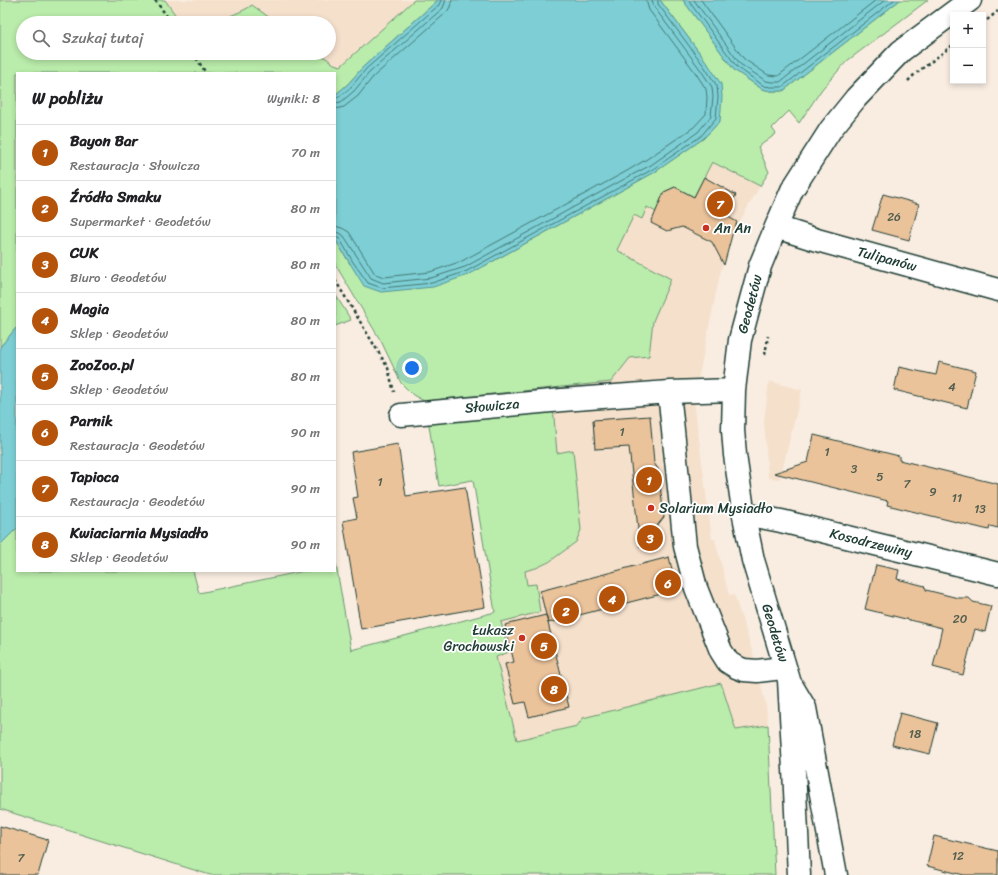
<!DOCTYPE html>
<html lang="pl">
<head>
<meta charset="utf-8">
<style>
  :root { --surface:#fff; --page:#f6f6f6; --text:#202124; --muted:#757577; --line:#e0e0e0; --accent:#b45309 }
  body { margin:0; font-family:Sriracha,sans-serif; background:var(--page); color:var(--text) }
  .controls { position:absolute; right:12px; top:12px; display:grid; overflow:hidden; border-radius:0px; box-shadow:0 2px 6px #0003 }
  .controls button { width:36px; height:36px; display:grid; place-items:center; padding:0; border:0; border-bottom:1px solid var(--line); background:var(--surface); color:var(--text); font:20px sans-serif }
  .you { position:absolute; left:412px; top:368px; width:14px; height:14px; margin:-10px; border:3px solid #fff; border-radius:50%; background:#1a73e8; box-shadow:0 0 0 6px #1a73e833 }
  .badge { display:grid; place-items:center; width:26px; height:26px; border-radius:50%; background:var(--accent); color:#fff; font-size:13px; font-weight:700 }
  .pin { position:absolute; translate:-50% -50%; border:2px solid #fff; box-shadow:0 1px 4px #0006 }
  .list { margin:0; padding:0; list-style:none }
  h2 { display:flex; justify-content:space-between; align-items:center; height:52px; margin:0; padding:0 16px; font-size:17px }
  h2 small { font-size:13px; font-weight:400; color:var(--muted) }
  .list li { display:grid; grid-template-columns:26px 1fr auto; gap:12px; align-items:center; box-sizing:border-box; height:56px; padding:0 16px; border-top:1px solid var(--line) }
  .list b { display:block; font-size:15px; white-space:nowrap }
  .list p { margin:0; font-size:13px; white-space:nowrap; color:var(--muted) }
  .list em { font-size:13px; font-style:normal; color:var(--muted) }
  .icon { flex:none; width:22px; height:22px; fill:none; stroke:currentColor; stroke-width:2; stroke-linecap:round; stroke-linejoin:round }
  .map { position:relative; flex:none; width:998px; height:875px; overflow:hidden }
  .search { position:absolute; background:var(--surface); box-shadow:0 2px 6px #0003; left:16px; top:16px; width:320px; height:44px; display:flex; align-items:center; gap:10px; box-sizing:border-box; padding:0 14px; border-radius:22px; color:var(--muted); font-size:15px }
  .panel { position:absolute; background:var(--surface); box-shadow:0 2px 6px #0003; left:16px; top:72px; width:320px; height:500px; border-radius:0px }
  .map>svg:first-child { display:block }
  .built { fill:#f5e0cc }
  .green { fill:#baecab; stroke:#6c9470 }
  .water { fill:#7dcfd5; stroke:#579595 }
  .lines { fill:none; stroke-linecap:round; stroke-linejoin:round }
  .shore { stroke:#457774; stroke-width:1 }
  .building { fill:#ebc39b; stroke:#1f3d34 }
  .minor-casing { stroke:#1f3d34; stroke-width:25 }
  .path { stroke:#1f3d34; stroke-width:2.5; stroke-dasharray:3 3; stroke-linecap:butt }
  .minor { stroke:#fff; stroke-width:22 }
  .poi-dot { fill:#c8321e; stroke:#fff; stroke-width:1.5 }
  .labels { text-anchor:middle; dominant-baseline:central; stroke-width:3.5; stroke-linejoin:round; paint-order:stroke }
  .number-label { font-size:12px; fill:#525e4e }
  .poi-label { font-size:14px; fill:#1f3d34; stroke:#fff; text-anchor:start }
  .street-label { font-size:14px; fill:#1f3d34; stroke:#fff }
</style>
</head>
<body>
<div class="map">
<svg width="998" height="875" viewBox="0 0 998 875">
  <rect width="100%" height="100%" fill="#f9ede1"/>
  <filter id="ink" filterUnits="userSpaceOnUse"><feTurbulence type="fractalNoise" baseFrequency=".025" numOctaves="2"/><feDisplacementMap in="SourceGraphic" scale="8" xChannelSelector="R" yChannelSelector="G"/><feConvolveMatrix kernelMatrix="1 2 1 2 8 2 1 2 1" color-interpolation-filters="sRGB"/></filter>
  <g filter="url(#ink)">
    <path class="built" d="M165,0h249l-72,66 -8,-2 -15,-11h10v-30h-52l-25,-18 -4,4 -24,9 -7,5h-36z
      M712,162l48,24 -28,49 -12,39 -26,126 18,139h3l14,56 5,-1 19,59 13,52 2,20 -32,5 -15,-47 -144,43 -60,15 -21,-84 13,-5 -8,-30 35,-38 -9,1 -2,-14 11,-3 13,-6 27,-20v-61l-3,-30 -16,2 -4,-47 3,-18 55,-6 19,-24 19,-2 4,-35 18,-42 -55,-29 18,-35 13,-8 9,4 8,-19 40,-15z
      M769,381l33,9 -22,89 -12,-1 -4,-57z"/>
    <path class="green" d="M0,0h165l16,23h-158v30h296l15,11 7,2 73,-66h24l-75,67 -15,17 -13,11v-22h-318v254l-17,20z
      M660,0h23l51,70 28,19 9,2h12l117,-91h28l-81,61 -25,28 -23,34 -10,-12 -17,17 4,6 -18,13 11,25 -9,14 -48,-24 -18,35 -19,-10 -11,5 -8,20 -9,-5 -5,12 -8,-4 -17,35 54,29 -18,42 -4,35 -19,2 -19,24 -187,19 -11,-6 -12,-12 -19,-40 -47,-79v-25l15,25 118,11 187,-103 49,-34 16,-17 -12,-57z
      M252,5l25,18h-60c11,-8 25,-10 35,-18z
      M335,294l16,26 -16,6z
      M553,406l4,47 16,-3 8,80 -5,12 -27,20 -13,6 -11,3 2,14 9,-1 4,28 -39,10 8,30 -13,5 21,83 60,-14 6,-8 138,-35 15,47 32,-5 7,150h-565l-210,-66v-264l17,-17v43h176l6,22 105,-22h31v-7h1l15,86 144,-38 -22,-132 -34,6 -11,-66z"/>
    <path class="water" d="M438,0h222l48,64 13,20 1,13 -2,24 -16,17 -49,34 -187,103 -35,12 -52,5 -17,-6 -29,-47v-144l13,-11 15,-17z
      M683,0h217l-117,91h-12l-9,-2 -28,-19z
      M17,327v201l-17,17v-198z"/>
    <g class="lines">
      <path class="shore" d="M688,0l49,67 27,19 7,1h11l112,-87
        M694,0l46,64 26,17 6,1h8l105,-82
        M701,0l43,59 24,16 10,1 98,-76
        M335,98l4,-1 12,-10 15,-18 73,-64 2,-5
        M335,103l6,-1 13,-11 15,-18 74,-65 3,-8
        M335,109l9,-2 14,-11 15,-19 74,-65 3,-5 2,-7
        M335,226l7,2 7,4 26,42 9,3 46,-5 32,-11 165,-90 20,-12 47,-32 12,-13 1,-17 -1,-8 -11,-17 -46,-62 -3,-10
        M335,232l5,1 4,3 27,42 12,5 48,-5 34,-11 165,-91 21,-11 47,-33 13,-16 2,-19 -1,-10 -12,-18 -46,-62 -2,-7
        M335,237l5,2 13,23 15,21 14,5 50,-5 35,-12 166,-91 20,-11 48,-33 15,-18 2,-21 -1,-11 -13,-20 -46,-62v-4"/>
    </g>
    <path class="building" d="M704,177l32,18 -11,20 12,7 -5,13 -8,30 -12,-23 -30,-15 -15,4 -16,-8 13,-31 11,-5 19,10z
      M883,194l36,10 -10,36 -37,-10z
      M939,362l37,9 -9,37 -73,-18 5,-23 37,8z
      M650,416l4,47 4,6 6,48 -24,30 -11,-100 -34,2 -2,-29z
      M814,435l85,21v4l99,24v44l-8,-2 -1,4 -102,-25 1,-4 -114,-28 34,-11z
      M398,444l8,52 59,-9 20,120 -124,22 -18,-108 14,-3 -4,-20 5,-1 -7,-45z
      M669,557l8,33 -129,33 -8,-32z
      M876,565l23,5 -2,9 28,7 -1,1 2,1v2l32,8h11l4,4 18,4 -6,26 -10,-3 -12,46 -30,-8 9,-39 -77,-19z
      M546,615l23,92 -40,10 -4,-15 -10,2 -10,-40 9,-2 -9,-37z
      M900,713l38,10 -8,31 -38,-9z
      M0,826l48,14 -10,35h-38z
      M934,836l64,15v24h-34l-37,-9z"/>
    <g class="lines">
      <defs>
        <path id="minor" d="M776,227l41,13 181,50
          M669,392l16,154 11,42 25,63 7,11 8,5 8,3 13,1 17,-2 10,-4
          M401,415l161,-15 107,-8 65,-2
          M744,516h11l26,5 217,53
          M792,686l13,22 31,167
          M799,875l-5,-106 -5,-89 -36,-120 -9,-44 -9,-61 -2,-25 1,-40 6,-50 20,-74 16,-39 16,-37 39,-61 25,-31 45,-47 69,-51"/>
      </defs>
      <use href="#minor" class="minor-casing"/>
      <path class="path" d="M155,0l17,23
        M987,20l11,-9
        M193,53l13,20
        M908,81l7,-7 38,-29
        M335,280l53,88 6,24
        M765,355l3,-19"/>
      <use href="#minor" class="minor"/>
    </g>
  </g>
  <g class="poi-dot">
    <circle cx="706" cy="228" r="4"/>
    <circle cx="651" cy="508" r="4"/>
    <circle cx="522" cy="638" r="4"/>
  </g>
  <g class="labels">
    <g class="number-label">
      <text x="894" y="217">26</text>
      <text x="952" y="387">4</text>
      <text x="622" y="432">1</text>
      <text x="827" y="452">1</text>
      <text x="854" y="469">3</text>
      <text x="880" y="477">5</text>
      <text x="380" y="482">1</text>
      <text x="907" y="484">7</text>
      <text x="933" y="492">9</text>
      <text x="957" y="498">11</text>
      <text x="980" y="509">13</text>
      <text x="960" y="619">20</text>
      <text x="915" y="734">18</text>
      <text x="958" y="856">12</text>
      <text x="21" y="858">7</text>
    </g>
    <g class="poi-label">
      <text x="714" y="228">An An</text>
      <text x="659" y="508">Solarium Mysiadło</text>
      <text x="514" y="630" text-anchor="end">Łukasz<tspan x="514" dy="16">Grochowski</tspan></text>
    </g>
    <g class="street-label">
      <text transform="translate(887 259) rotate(15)">Tulipanów</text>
      <text transform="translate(750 304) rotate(-75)">Geodetów</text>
      <text transform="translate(492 406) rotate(-5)">Słowicza</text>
      <text transform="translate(871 543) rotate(14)">Kosodrzewiny</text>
      <text transform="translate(775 633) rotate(73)">Geodetów</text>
    </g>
  </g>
</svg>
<div class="controls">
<button>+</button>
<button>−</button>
</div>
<div class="you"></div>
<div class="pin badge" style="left:649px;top:480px">1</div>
<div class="pin badge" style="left:566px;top:611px">2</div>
<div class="pin badge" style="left:650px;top:538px">3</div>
<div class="pin badge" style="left:612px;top:599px">4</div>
<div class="pin badge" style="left:544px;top:646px">5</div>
<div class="pin badge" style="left:668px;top:583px">6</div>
<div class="pin badge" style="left:720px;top:204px">7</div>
<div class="pin badge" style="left:554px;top:689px">8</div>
<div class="search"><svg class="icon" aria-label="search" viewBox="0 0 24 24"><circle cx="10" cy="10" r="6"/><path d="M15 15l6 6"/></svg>Szukaj tutaj</div>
<section class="panel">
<h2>W pobliżu<small>Wyniki: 8</small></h2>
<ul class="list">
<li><span class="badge">1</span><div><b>Bayon Bar</b><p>Restauracja · Słowicza</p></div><em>70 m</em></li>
<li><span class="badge">2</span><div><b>Źródła Smaku</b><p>Supermarket · Geodetów</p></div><em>80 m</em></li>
<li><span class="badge">3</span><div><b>CUK</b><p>Biuro · Geodetów</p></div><em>80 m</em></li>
<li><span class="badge">4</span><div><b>Magia</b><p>Sklep · Geodetów</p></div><em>80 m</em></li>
<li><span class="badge">5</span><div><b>ZooZoo.pl</b><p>Sklep · Geodetów</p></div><em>80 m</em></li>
<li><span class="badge">6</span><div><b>Parnik</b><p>Restauracja · Geodetów</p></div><em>90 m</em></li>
<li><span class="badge">7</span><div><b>Tapioca</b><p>Restauracja · Geodetów</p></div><em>90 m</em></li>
<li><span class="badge">8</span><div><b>Kwiaciarnia Mysiadło</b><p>Sklep · Geodetów</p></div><em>90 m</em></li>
</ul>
</section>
</div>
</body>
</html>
